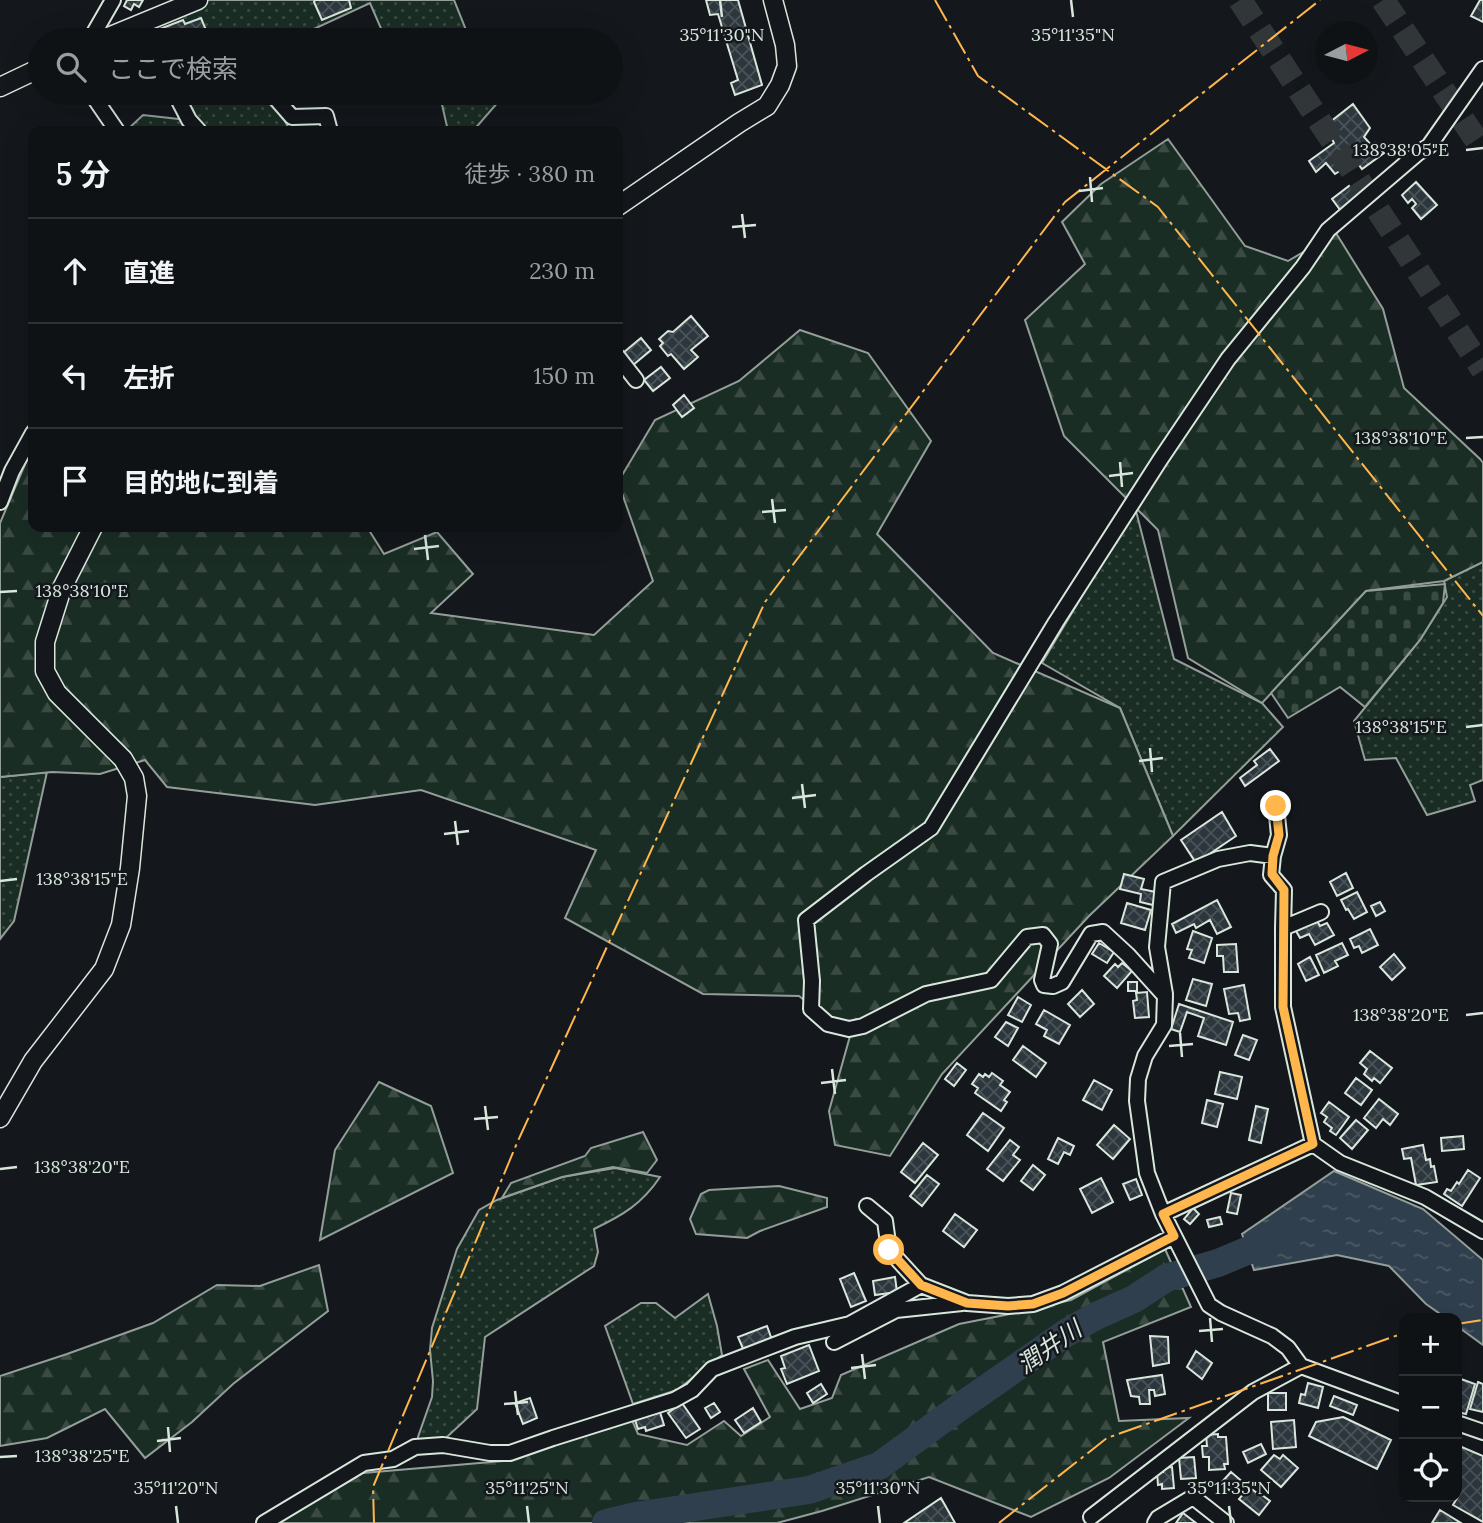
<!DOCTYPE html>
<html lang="ja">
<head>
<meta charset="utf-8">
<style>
  :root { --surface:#0f1215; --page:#1d2022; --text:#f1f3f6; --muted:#9b9ea0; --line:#2f3234 }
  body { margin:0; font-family:Lora,"Noto Sans JP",serif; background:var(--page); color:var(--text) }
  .controls { position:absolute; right:21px; bottom:21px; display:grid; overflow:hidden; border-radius:14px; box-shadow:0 7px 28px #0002 }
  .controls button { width:63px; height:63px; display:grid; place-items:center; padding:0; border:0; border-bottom:2px solid var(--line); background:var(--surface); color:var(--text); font:35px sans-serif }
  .compass { position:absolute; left:1315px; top:21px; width:63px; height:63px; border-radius:50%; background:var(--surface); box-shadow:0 7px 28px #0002; rotate:84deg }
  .stop { position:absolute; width:21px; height:21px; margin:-16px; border:5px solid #ffb74d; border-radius:50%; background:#fff }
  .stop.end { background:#ffb74d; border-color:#fff; box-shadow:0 2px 7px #0008 }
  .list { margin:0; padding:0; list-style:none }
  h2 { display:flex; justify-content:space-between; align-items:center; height:91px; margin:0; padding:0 28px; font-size:30px }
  h2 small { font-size:23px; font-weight:400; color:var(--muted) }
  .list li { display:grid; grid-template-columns:46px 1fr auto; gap:21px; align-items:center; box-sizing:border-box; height:105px; padding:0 28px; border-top:2px solid var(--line) }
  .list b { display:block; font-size:26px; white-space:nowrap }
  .list em { font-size:23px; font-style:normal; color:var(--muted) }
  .icon { flex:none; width:38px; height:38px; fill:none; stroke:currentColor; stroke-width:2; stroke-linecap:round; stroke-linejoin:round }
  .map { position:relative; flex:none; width:1483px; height:1523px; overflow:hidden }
  .search { position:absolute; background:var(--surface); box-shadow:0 7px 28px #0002; left:28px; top:28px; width:595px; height:77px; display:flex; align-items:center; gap:18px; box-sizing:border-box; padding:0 24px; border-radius:38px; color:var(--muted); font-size:26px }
  .panel { position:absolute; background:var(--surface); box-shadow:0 7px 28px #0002; left:28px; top:126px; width:595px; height:406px; border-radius:14px }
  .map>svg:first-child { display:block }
  .grass { fill:url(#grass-dots); stroke:#939e99; stroke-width:2 }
  .forest { fill:url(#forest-firs); stroke:#939e99; stroke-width:2 }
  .cemetery { fill:url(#cemetery-stones); stroke:#939e99; stroke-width:2 }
  .water { fill:url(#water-ripples); stroke:#939e99; stroke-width:2 }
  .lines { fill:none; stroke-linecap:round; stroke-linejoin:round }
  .river { stroke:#2f3f4d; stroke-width:28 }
  .building { fill:url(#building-cross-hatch); stroke:#d8e6dc; stroke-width:2 }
  .motorway-tunnel { stroke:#313739; stroke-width:24; stroke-dasharray:24 12; stroke-linecap:butt }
  .minor-casing { stroke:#d8e6dc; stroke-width:18 }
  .tertiary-casing { stroke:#d8e6dc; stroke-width:21 }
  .minor { stroke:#14181c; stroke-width:14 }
  .tertiary { stroke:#14181c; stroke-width:18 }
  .power { stroke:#ffb74d; stroke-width:2; stroke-dasharray:24 5 3.5 5; stroke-linecap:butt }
  .route { stroke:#ffb74d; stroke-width:9 }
  .ticks { fill:none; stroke:#d8e6dc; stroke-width:2.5 }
  .labels { text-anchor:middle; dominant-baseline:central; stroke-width:5; stroke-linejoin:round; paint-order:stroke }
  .water-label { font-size:24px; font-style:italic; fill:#d8e6dc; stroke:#14181c }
  .ticks-label { font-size:18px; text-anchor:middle; fill:#d8e6dc; stroke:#14181c; stroke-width:5; stroke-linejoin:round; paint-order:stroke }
</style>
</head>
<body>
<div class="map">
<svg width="1483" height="1523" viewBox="0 0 1483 1523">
  <defs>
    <pattern id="grass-dots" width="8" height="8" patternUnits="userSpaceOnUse" patternTransform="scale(1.75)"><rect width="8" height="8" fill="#1a2d24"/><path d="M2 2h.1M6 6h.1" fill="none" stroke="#3b4b43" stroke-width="1.8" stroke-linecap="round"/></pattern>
    <pattern id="forest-firs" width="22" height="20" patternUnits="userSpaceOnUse" patternTransform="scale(1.75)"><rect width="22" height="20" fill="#1a2d24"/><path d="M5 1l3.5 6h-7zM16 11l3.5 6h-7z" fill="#3b4b43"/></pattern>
    <pattern id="cemetery-stones" width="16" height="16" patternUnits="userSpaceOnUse" patternTransform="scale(1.75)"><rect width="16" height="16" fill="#1a2d24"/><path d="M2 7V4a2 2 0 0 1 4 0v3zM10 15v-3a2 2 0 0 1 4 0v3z" fill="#3b4b43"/></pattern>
    <pattern id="water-ripples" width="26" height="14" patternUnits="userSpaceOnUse" patternTransform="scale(1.75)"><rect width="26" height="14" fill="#2f3f4d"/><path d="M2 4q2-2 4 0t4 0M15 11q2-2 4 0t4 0" fill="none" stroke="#4c5b66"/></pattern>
    <pattern id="building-cross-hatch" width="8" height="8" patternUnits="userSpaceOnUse" patternTransform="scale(1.75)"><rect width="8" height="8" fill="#2c363c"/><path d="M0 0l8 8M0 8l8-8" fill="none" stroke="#4a5358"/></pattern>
  </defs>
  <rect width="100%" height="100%" fill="#14181c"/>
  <path class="grass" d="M199,0h255l16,40h-84l-16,-37 -80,37h-166l-6,-7z
    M172,93h99l19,38h-164l17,-16 45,5z
    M458,93h48l-33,38h-25l-7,-31z
    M1135,507l39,152 88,44 21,24 -110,109 -53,-128 -78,-45z
    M1483,562v218l-13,5 5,16 -48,14 -31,-57 -31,2 -11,-39 66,-81 27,-43 -3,-16z
    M47,772l-33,149 -14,18v-162z
    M615,1168l45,9c-18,27 -37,38 -66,52l4,23 -4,14 -109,71 -8,72 -29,27 -6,4 -24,1v-4l14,-40 1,-16 -3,-31 2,-22 25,-79 22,-39 18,-10 65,-23z
    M708,1294l9,32 5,29 -45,35 -44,14 -28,-78 36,-23h15l19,15z"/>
  <path class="forest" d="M1168,139l77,107 43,15 48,-28 47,76 21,79 76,71 3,4v99l-39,19 -78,10 -104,112 -74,-45 -30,-128 -94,-94 -39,-116 60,-56 -23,-42 39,-38z
    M800,330l68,23 63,88 -54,93 116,119 127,55 53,128 -84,80 -147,158 -52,82 -55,-11 -6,-34 21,-75 -51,-40 -96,-2 -138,-76 31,-68 -175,-60 -106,15 -148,-18 -22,-27 -45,14 -48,-2 -52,5v-254l26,-61 7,-14v79h334l17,27 53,-22 36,42 -42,39 163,22 59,-54 -35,-99 37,-62 84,-39z
    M379,1082l52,24 22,67 -133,67 15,-90z
    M643,1132l14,28 -10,13 -34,-6 -51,10 -60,21 9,-15 74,-27 6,-8z
    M779,1186l48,12v9l-67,24 -13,7 -51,-4 -6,-15 11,-25 8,-4z
    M1165,1249l26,58 -88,35 16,79 70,-3 -80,60 -78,39 -102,-40 -107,34 -45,12h-499l85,-50 140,-12 129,-41 6,14 49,11 37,-24 17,15 29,-19 -26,-48 24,-9 32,49 32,-11 9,-23 118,-51 46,-9 66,-15z
    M319,1265l9,46 -95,73 -41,38 -47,36 -40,-49 -58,29 -47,8v-70l67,-22 86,-31 64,-38 43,1z"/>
  <path class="cemetery" d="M1445,584l-2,19 -23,37 -55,67 -25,-20 -52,31 -17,-25 95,-102z"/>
  <path class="water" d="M1334,1171l89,38 60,51v85l-26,-19v-8h-11l-20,-14 -37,-38 -52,-11 -83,15 -12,-36z"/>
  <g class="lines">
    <path class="river" d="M606,1523l29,-7 174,-26 70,-24 85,-62 102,-71 28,-16 40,-18 32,-21 52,-15 36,-15 28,-15"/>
  </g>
  <path class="building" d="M127,0h16l-4,7 -5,-3 -3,6 -7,-4z
    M315,0h34l2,8 -29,12 -8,-18z
    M706,0h32l24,85 -27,10 -4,-12 7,-3 -20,-66 -8,1z
    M1480,0h3v22l-12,-6z
    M201,18l7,17 -14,5 -5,-2 -6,2h-22l-4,-10 26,-10 2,4z
    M1353,104l17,24 -6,9 8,9 3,-3 9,10 -22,16 -15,-20 -6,4 8,12 -14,9 -9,-11 -10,9 -7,-11 25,-18 -9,-17z
    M1416,182l21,23 -16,14 -9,-11 4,-4 -4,-5 -4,4 -6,-8z
    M1349,186l5,6 2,-1 4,6 -19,14 -9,-12z
    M691,316l17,20 -17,14 7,7 -14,12 -13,-15 -3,2 -8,-10 3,-3 -4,-4 9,-8 5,1z
    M641,338l10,12 -18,15 -10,-12z
    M661,367l9,11 -17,13 -9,-11z
    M684,395l10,13 -12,9 -9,-12z
    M1270,749l9,12 -34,25 -5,-8 17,-13 -3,-4z
    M1222,812l14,24 -40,27 -15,-23z
    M1346,873l7,15 -16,8 -7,-14z
    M1124,874l20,5 -3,10 15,3 -3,13 -13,-3 1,-8 -21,-5z
    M1357,892l10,20 -13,7 -6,-10 -2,1 -5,-10z
    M1217,900l14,27 -14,7 -7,-14 -14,8 -2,-4 -18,9 -4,-9z
    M1380,902l5,9 -9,5 -5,-10z
    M1127,903l24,7 -6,20 -24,-7z
    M1317,921l3,5 7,-3 7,12 -19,10 -6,-11 -9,4 -4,-7z
    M1370,929l8,16 -16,8 -3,-7 -5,2 -4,-9z
    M1193,931l19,7 -8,25 -15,-5 3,-8 -5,-1z
    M1099,943l15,9 -7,11 -15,-9z
    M1342,943l6,12 -13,6 3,5 -14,7 -8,-18z
    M1236,944l2,28h-14l-1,-16h-6v-11z
    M1394,954l11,14 -13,12 -12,-13z
    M1310,957l9,18 -13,6 -8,-17z
    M1122,963l10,8 -15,17 -13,-12 11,-12 3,3z
    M1193,979l19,5 -6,22 -20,-6z
    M1128,982h9v9h-9z
    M1244,985l6,34 -10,2 -2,-8 -9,1 -5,-25z
    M1082,990l12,14 -14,13 -12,-13z
    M1147,992l2,25 -14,1 -2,-17 4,-1 -1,-7z
    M1018,997l13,8 -9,17 -14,-7z
    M1179,1004l54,18 -7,23 -28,-9 6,-18 -17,-6 -7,20 -9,-3z
    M1044,1010l26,15 -11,19 -15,-8 3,-6 -11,-6z
    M1006,1022l12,6 -10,18 -13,-9z
    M1243,1035l14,5 -8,20 -14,-5z
    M1023,1046l23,17 -10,14 -23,-17z
    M1370,1051l22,17 -12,15 -6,-5 -2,3 -8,-7 3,-5 -7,-6z
    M957,1063l9,7 -12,16 -9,-7z
    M1220,1072l22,5 -5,22 -22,-5z
    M992,1073l11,8 -3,4 10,7 -6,8 3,2 -6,9 -26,-18 3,-5 -6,-4 7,-10 4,3 2,-3 4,3z
    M1356,1078l16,12 -11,15 -16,-12z
    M1094,1080l18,10 -10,20 -19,-10z
    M1379,1099l19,15 -8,11 -7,-6 -7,9 -12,-10z
    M1207,1100l16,4 -6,23 -15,-4z
    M1329,1102l20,15 -13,18 -6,-4 2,-3 -8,-6 3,-5 -6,-4z
    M1256,1106l12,3 -7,34 -12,-3z
    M983,1113l21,15 -16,23 -21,-16z
    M1356,1120l12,10 -16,19 -12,-11z
    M1114,1125l16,14 -17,20 -16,-14z
    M1463,1136l1,13 -22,2 -1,-13z
    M1058,1138l16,8 -4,9 -6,-3 -6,12 -10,-5z
    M1010,1140l9,7 -6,8 7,5 -17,21 -16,-12z
    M923,1143l15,12 -23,28 -14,-11z
    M1423,1145l3,15 4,-1 1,8 3,-1 3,16 -21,3 -5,-27 -7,1 -2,-10z
    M1033,1165l12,10 -12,15 -12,-9z
    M1468,1170l12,8 -18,28 -18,-12 3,-5 4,2 6,-9 2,2z
    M927,1175l12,9 -17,22 -12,-10z
    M1101,1178l12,24 -21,11 -12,-24z
    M1136,1179l6,16 -12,5 -7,-16z
    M1231,1193l10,2 -4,19 -10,-2z
    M1193,1208l6,6 -9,10 -6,-5z
    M955,1214l22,16 -13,17 -21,-16z
    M1220,1217l2,7 -13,3 -2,-7z
    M854,1273l12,28 -15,6 -11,-28z
    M895,1277l2,15 -22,3 -2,-14z
    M767,1326l5,14 -28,11 -6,-14z
    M1150,1336l18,1 1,26 -16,3z
    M809,1345l10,26 -32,13 -6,-15 4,-1 -4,-12z
    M1196,1351l16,12 -10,16 -15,-12z
    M1162,1375l3,19 -10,2 -1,-6h-5l1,14h-10l-1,-7 -8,-1 -4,-16z
    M1461,1379l14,5 -9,30 -9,-2v-21z
    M1478,1382l5,2v28l-13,-3z
    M1308,1383l15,4 -5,21 -19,-5 2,-9 4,1z
    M821,1384l6,10 -14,9 -6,-10z
    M1268,1393h18v17h-18z
    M1334,1396l23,9 -4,10 -23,-9z
    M530,1398l7,20 -14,6 -8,-21z
    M682,1403l18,26 -14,9 -18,-25z
    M714,1403l6,9 -9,6 -6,-10z
    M753,1408l8,14 -17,11 -9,-13z
    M660,1412l4,13 -18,6 -1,-4 -7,2 -3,-9z
    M1343,1417l48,23 -14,29 -68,-33 7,-14z
    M1294,1420l2,27 -23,2 -2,-27z
    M1218,1434v3h8l2,27h-4l1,5 -16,1v-13h-6l-1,-11h5l-1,-11z
    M1261,1444l5,10 -18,9 -5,-11z
    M1457,1445l26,11v66l-30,-17 7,-12 -3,-1z
    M1274,1455l6,4 3,-4 15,13 -17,19 -20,-17z
    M1194,1457l2,21 -15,1 -2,-21z
    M1172,1467l2,21 -12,1v-5l-4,1 -1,-13h6v-4z
    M1231,1472l13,11 -10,11 -13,-11z
    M1249,1487l8,6 1,-1 12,9 -11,14 -20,-16z
    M941,1498l14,25h-51z
    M1440,1510l21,13h-29z
    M1183,1513l13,10h-20z"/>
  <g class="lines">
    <path class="motorway-tunnel" d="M1240,0l243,370
      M1383,0l100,150"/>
    <defs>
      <path id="minor" d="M90,40l23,-40
        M91,93l26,38
        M175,93l14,27 10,11
        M271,93l21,24 34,-1 4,15
        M618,357l18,23
        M0,502l12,-31 21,-38
        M1276,806l3,29 -6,21 -2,19 13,15 -1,38
        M1165,994l-8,-47 6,-65 55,-23 32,-6 23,3
        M1313,1144l27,19 85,34 58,34
        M867,1206l18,15 4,29 32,35 46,18 41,3 25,-2 30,-11 111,-57
        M1163,1214l150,-70 -30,-137v-79l38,-16
        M834,1342l62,-32 66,-7
        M1404,1404l-103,-38 -13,-18 -16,-12 -51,-23 -12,-8 -46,-91 -16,-41 -10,-72 1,-22 7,-23 19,-31 1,-29 -37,-41 -25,-23 -12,2 -29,48 -9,4 -9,-1 -2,-5 8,-36 -7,-9 -16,2 -36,43 -65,14 -63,32 -14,3 -21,-5 -17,-15 1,-28 -6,-61 60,-46 65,-46 125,-206 104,-162 68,-101 75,-92 25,-37 90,-77 11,-7 54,-77
        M1457,1423l26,9
        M1091,1517l162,-125 48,-26
        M264,1523l100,-60 29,-4 22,-12 28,-2 47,8h20l43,-15 121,-38 18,-10 20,-21 83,-32 55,-13 71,-39
        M1155,1523l3,-5 35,-21 33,26"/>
      <path id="tertiary" d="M101,40l97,-40
        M0,87l40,-19
        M618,206l121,-83 28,-17 13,-21 7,-19 -2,-21 -12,-45
        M0,1118l33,-57 71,-92 17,-44 9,-57 7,-72 -3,-18 -11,-19 -66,-66 -12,-22v-29l17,-54 31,-61"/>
    </defs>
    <use href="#minor" class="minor-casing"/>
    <use href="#tertiary" class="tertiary-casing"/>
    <use href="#minor" class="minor"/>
    <use href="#tertiary" class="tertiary"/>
    <path class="power" d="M935,0l43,76 180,131 325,409
      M1457,1324l26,-4
      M374,1523l-1,-36 144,-344 248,-541 300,-400 255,-202
      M999,1523l108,-85 297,-105"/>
  </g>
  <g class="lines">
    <path class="route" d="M889,1250l32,35 46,18 41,3 25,-2 30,-11 111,-57 -11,-22 150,-70 -30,-137 1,-117 -12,-16 1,-18 6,-21 -3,-29"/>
  </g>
  <path class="ticks" d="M720,0l2,17M1071,0l2,17M1466,150l17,-2M1090,177l2,25M1079,191l24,-3M742,214l3,24M732,227l24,-2M1466,438l17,-1M1120,462l2,25M1109,476l24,-3M772,499l3,24M762,512l24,-2M425,535l3,25M414,549l25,-3M0,592l17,-1M1466,727l17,-2M1150,748l2,24M1139,761l24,-3M802,784l3,24M792,798l24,-3M455,821l3,24M444,834l25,-3M0,881l17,-2M1466,1015l17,-2M1180,1033l2,24M1169,1046l24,-2M832,1069l3,25M821,1083l25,-3M485,1106l3,24M474,1119l24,-2M0,1169l17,-2M1210,1318l2,24M1199,1331l24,-2M862,1354l3,25M851,1368l25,-3M515,1391l3,24M504,1404l24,-2M168,1427l2,25M157,1441l24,-3M0,1457l17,-1M176,1506l2,17M527,1506l2,17M878,1506l2,17M1229,1506l2,17"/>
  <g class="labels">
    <g class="water-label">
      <text transform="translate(1049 1347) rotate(-35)">潤井川</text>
    </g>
  </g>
  <g class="ticks-label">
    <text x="722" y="41">35°11'30"N</text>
    <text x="1073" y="41">35°11'35"N</text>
    <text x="1401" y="156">138°38'05"E</text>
    <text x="1401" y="444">138°38'10"E</text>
    <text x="82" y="597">138°38'10"E</text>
    <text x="1401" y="733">138°38'15"E</text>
    <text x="82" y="885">138°38'15"E</text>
    <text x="1401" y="1021">138°38'20"E</text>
    <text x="82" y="1173">138°38'20"E</text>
    <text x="82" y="1462">138°38'25"E</text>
    <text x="176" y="1494">35°11'20"N</text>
    <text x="527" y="1494">35°11'25"N</text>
    <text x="878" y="1494">35°11'30"N</text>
    <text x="1229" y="1494">35°11'35"N</text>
  </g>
</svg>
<div class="controls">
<button>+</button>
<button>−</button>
<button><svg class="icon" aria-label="locate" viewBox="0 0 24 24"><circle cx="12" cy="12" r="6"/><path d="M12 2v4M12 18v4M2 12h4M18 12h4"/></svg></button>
</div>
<svg class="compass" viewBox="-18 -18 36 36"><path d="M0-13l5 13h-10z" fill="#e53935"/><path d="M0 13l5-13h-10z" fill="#9b9ea0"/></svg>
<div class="stop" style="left:889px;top:1250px"></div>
<div class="stop end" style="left:1276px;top:806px"></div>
<div class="search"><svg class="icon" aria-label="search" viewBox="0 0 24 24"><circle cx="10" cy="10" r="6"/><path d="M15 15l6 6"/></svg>ここで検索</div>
<section class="panel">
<h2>5 分<small>徒歩 · 380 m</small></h2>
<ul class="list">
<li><svg class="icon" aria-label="ahead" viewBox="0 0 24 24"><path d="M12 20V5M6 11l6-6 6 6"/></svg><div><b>直進</b></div><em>230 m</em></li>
<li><svg class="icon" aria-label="left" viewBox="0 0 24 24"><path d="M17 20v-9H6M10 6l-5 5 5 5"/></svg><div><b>左折</b></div><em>150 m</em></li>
<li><svg class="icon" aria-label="arrive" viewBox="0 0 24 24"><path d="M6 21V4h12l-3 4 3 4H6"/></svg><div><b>目的地に到着</b></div></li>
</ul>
</section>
</div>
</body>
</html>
